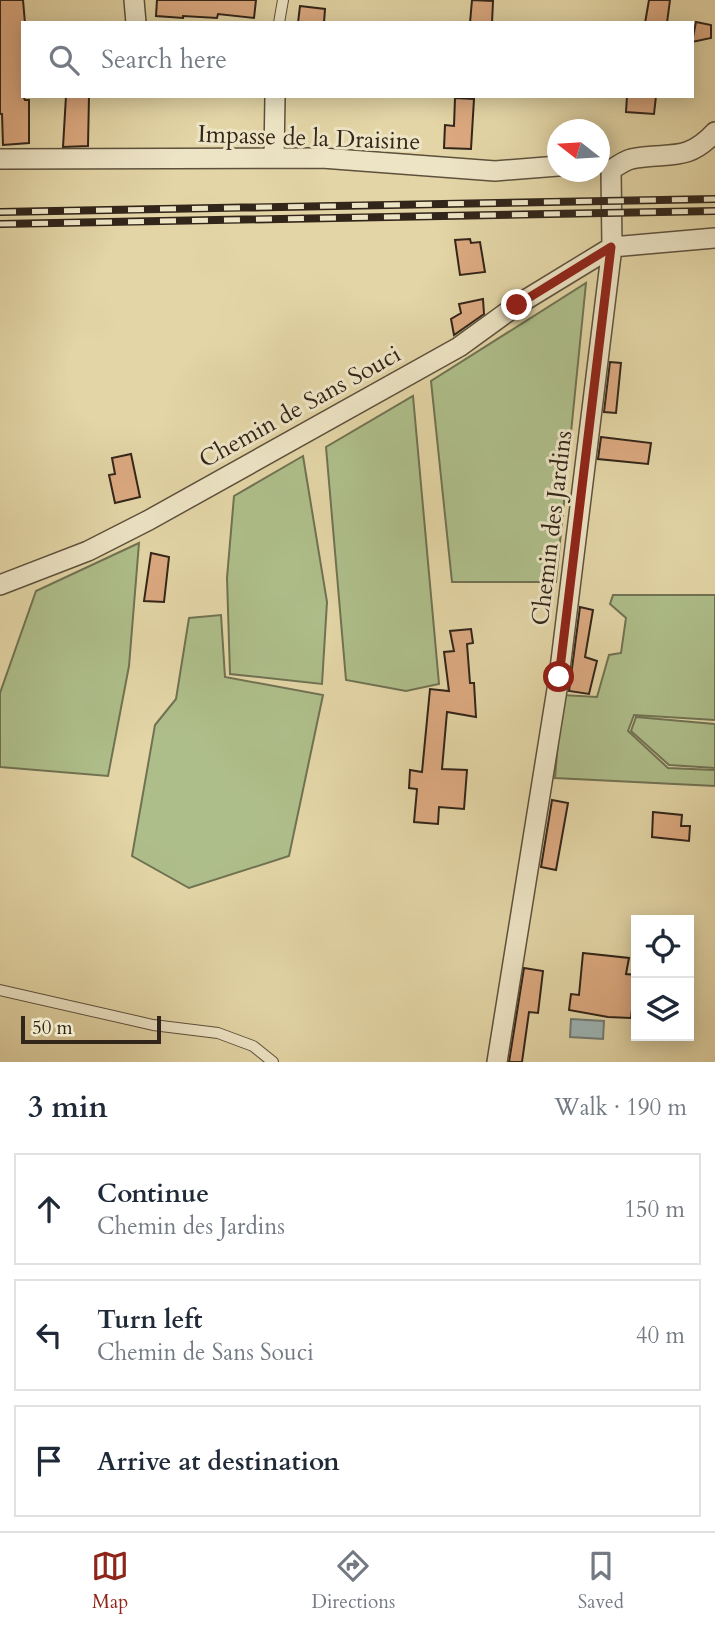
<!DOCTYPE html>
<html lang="en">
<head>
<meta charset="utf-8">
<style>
  :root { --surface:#fff; --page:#f2f2f3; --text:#1f2937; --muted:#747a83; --line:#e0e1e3; --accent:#8f2418 }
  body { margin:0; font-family:Cardo,serif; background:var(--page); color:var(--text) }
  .controls { position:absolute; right:21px; bottom:21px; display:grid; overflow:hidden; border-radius:0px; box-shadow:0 4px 18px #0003 }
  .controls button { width:63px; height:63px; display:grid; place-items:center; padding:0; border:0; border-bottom:2px solid var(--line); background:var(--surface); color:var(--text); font:35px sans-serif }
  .compass { position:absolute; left:547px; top:119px; width:63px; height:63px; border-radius:50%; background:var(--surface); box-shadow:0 4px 18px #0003; rotate:287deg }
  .scale { position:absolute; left:21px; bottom:18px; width:140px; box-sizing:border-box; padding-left:7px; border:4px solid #322519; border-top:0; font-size:19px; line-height:24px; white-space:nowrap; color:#322519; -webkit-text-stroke:5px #ede4c5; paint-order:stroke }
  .stop { position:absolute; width:21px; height:21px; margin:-16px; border:5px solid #8f2418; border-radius:50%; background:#fff }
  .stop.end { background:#8f2418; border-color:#fff; box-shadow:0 2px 7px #0008 }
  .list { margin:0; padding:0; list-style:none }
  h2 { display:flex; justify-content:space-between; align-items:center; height:91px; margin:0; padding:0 28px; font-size:30px }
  h2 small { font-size:23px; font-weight:400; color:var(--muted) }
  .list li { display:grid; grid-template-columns:46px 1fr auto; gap:21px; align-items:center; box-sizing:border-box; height:112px; margin:0 14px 14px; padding:0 14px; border:2px solid var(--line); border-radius:0px }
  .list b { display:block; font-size:26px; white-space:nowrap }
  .list p { margin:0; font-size:23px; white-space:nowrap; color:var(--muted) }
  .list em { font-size:23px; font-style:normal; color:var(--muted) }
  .icon { flex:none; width:38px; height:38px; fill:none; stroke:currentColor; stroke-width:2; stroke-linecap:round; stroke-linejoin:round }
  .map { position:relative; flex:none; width:715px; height:1062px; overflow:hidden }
  .search { position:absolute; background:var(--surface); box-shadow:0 4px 18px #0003; left:21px; right:21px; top:21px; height:77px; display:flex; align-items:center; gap:18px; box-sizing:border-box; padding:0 24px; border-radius:0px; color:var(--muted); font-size:26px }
  .sheet { height:469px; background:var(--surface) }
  nav { display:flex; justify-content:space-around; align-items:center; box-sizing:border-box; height:98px; border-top:2px solid var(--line); background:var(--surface); font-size:19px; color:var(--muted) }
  nav a { display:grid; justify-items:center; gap:4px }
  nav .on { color:var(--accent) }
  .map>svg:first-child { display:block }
  .green { fill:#aebe8a; stroke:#707252; stroke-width:2 }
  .water { fill:#9cb5b4; stroke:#727b76; stroke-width:2 }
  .building { fill:#dca980; stroke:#322519; stroke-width:2 }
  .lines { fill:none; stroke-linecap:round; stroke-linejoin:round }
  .lane-casing { stroke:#5e513c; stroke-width:12 }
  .street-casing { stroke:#5e513c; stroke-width:22 }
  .lane { stroke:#ede4c5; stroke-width:10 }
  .street { stroke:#ede4c5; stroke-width:19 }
  .rail-casing { stroke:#322519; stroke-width:8 }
  .rail { stroke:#ede4c5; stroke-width:5; stroke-dasharray:16; stroke-linecap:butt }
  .route { stroke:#8f2418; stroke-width:9 }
  .labels { text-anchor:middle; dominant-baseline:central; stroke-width:6; stroke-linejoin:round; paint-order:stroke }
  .street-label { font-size:24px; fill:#322519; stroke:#ede4c5 }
</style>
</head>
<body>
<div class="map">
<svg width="715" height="1062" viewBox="0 0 715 1062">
  <rect width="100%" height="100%" fill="#e3d5a6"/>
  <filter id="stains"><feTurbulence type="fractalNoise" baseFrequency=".00286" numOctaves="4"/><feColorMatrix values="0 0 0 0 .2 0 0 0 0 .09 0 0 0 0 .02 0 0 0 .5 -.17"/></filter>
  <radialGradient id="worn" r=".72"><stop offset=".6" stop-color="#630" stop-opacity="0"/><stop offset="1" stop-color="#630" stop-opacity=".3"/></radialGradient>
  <path class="green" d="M586,283l-30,299h-104l-21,-201z
    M413,396l26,288 -33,7 -60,-11 -20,-233z
    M303,456l24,146 -5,82 -92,-10 -3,-96 7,-82z
    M139,543l-10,123 -21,110 -108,-9v-74l36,-102z
    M613,595h102v125l-81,-5 -6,16 40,37 47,2v16l-160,-8 7,-83 35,2 12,-42 12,-2 5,-35 -16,-14z
    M221,615l4,62 98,18 -34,161 -100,32 -57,-32 23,-131 21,-26 13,-81z
    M636,717l79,7v44l-46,-3 -38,-34z"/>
  <path class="water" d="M571,1019l33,2 -1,18 -33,-2z"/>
  <path class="building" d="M0,0h23l2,23h-2v73l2,4h4v43l-26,2 -1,-31h-2z
    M157,0h99l-2,18 -36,-4 -1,4 -34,-2v2l-27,-2z
    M472,0l21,1 -1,22h-22z
    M649,0h21l-3,23h-22z
    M300,6l25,3 -1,14h-26z
    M696,22l15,3v13l-19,4z
    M66,96h23l-1,50 -25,1z
    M627,96h29l-2,18 -28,-2z
    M455,98l19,1 -3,50 -27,-1 1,-23 9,1z
    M470,239l1,4 9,-1 5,30 -25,3 -5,-35z
    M483,299l1,15 -30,21 -3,-16 10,-6 -2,-9z
    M610,362l11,1 -5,50 -12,-1z
    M601,437l50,6 -3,21 -50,-5z
    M131,454l9,43 -25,6 -6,-28 6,-1 -3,-16z
    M151,553l18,4 -5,45 -20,-1z
    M580,607l13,3 -8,47 12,4 -8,33 -20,-3z
    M471,629l2,14 -6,1 3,39h4l2,34 -29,-5 -5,57 25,1 -3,39 -25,-2 -1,17 -24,-2 3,-33 -8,-1 1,-18 12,2 8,-83 19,2 -5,-39 10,-1 -4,-20z
    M552,800l16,3 -12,67 -15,-3z
    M653,812l29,3 -1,11h9l-1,15 -37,-4z
    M583,953l46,5 -3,16 10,1 -5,43 -23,-1 -39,-7 2,-16 8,1z
    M524,968l19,3 -5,42 -9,-1 -7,50h-13z"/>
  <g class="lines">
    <defs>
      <path id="lane" d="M279,23l4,-23
        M0,990l153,35 65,8 35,13 20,16"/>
      <path id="street" d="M134,0l2,23
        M274,158l1,-62
        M0,159l322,-1 173,13 63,-5
        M611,170c6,-4 13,-9 20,-11 36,-8 55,5 84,-27
        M0,585l88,-34 61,-31 310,-173 58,-42 95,-58 103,-9
        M497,1062l62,-385 53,-430 -1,-77"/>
    </defs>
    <use href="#lane" class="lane-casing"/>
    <use href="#street" class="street-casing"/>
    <use href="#lane" class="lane"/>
    <use href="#street" class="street"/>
    <defs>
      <path id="rail" d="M0,212l715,-13
        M0,224l715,-13"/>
    </defs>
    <use href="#rail" class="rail-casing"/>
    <use href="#rail" class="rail"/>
  </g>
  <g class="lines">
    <path class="route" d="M517,305l94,-58 -52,430"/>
  </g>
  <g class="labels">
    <g class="street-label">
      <text transform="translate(309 138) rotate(2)">Impasse de la Draisine</text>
      <text transform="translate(300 407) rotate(-29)">Chemin de Sans Souci</text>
      <text transform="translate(552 528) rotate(-83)">Chemin des Jardins</text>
    </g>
  </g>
  <rect width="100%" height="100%" filter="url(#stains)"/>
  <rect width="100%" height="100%" fill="url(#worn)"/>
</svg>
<div class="controls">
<button><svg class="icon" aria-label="locate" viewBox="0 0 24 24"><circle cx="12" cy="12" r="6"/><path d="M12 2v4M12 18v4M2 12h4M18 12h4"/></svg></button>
<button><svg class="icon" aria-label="layers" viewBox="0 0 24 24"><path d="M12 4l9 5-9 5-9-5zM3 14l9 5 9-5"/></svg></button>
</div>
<svg class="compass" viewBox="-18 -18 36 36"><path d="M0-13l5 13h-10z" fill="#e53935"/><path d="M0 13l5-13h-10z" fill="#747a83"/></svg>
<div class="scale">50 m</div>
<div class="stop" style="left:559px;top:677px"></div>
<div class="stop end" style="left:517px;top:305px"></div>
<div class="search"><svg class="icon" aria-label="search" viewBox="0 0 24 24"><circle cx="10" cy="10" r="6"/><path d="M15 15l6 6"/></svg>Search here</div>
</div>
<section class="sheet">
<h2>3 min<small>Walk · 190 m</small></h2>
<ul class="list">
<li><svg class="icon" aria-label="ahead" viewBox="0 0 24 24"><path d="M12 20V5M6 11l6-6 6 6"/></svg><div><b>Continue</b><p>Chemin des Jardins</p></div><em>150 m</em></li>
<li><svg class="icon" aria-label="left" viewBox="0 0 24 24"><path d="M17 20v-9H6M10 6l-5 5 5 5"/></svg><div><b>Turn left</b><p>Chemin de Sans Souci</p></div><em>40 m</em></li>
<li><svg class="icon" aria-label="arrive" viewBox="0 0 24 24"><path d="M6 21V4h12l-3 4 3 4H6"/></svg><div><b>Arrive at destination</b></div></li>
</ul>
</section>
<nav>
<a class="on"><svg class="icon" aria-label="map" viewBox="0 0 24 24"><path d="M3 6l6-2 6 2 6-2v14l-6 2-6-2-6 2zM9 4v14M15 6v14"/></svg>Map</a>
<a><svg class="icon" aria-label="directions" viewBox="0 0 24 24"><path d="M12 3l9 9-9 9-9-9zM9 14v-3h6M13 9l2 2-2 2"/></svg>Directions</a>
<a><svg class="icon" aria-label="saved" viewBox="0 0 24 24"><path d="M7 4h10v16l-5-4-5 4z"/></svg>Saved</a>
</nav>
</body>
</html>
